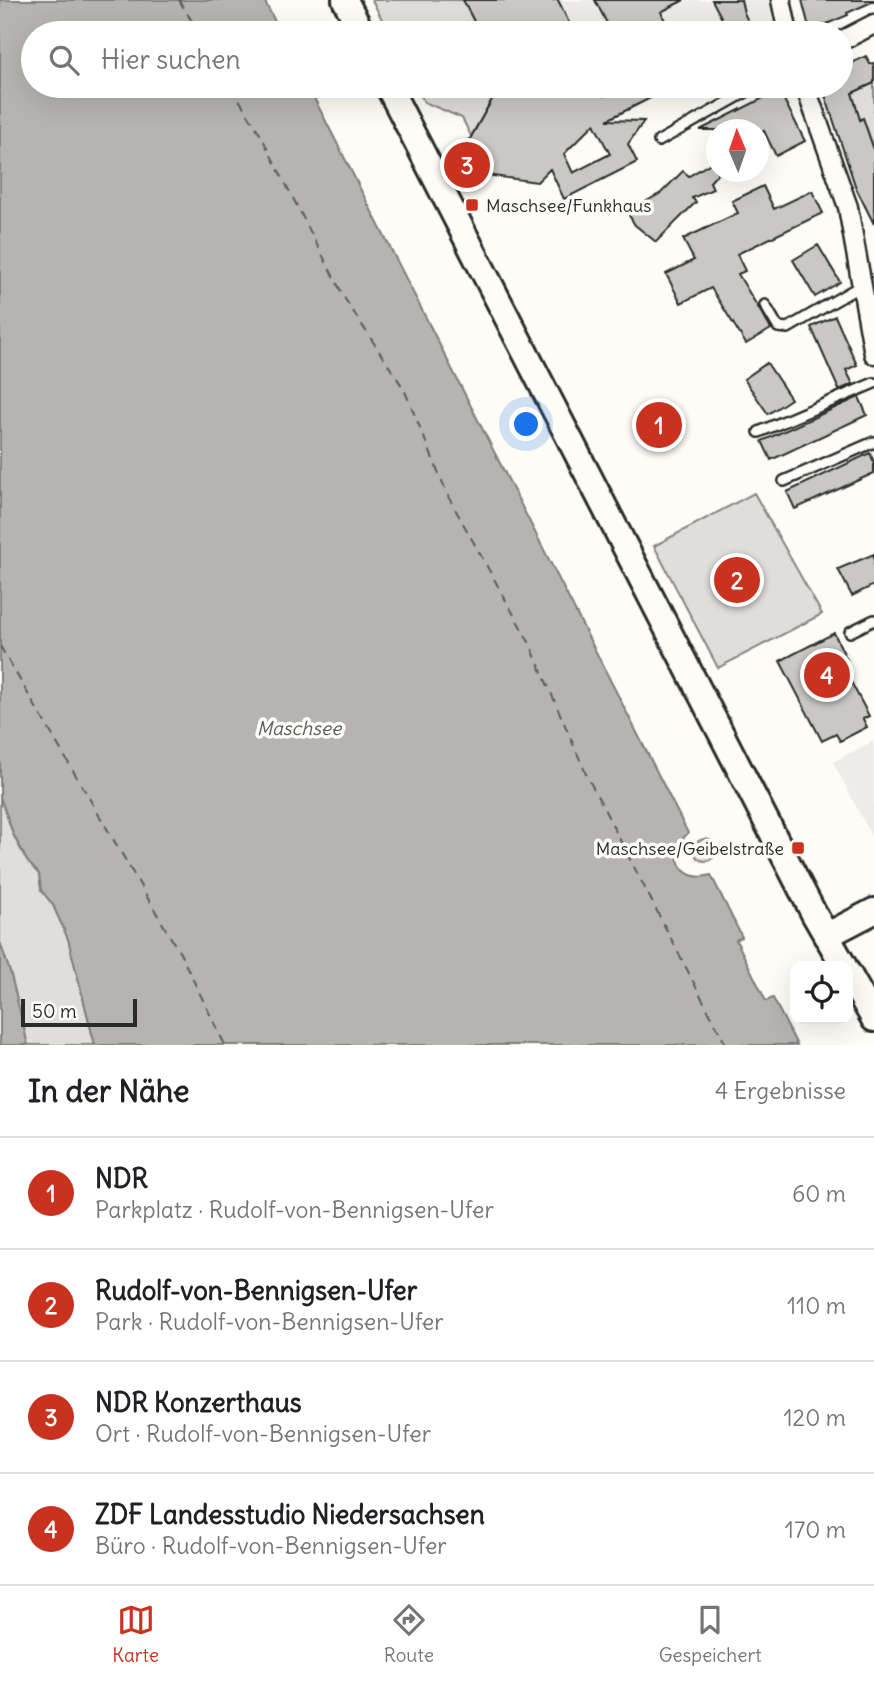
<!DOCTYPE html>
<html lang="de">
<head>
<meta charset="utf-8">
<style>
  :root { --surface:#fff; --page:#f2f2f2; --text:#202124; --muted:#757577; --line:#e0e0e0; --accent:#c8321e }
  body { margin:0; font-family:Delius,sans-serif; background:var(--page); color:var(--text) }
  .controls { position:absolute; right:21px; bottom:21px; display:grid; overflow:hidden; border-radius:14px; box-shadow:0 7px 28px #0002 }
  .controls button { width:63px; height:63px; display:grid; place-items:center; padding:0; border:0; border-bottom:2px solid var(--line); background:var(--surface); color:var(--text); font:35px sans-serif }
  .compass { position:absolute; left:706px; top:119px; width:63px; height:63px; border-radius:50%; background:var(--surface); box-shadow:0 7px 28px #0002; rotate:358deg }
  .scale { position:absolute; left:21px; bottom:18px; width:116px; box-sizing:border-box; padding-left:7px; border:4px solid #2b2b2b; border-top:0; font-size:19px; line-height:24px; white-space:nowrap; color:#2b2b2b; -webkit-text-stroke:5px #fdfcf7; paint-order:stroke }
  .you { position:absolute; left:527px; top:425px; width:24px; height:24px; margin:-18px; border:5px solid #fff; border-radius:50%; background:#1a73e8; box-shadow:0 0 0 10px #1a73e833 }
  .badge { display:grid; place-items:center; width:46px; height:46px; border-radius:50%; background:var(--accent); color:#fff; font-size:23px; font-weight:700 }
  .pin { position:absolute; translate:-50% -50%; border:4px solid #fff; box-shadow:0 2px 7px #0006 }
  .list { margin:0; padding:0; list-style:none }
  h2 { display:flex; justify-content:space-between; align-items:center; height:91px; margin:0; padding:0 28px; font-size:30px }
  h2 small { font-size:23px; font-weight:400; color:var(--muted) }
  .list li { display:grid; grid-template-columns:46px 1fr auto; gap:21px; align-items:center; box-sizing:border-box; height:112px; padding:0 28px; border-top:2px solid var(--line) }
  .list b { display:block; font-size:26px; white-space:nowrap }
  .list p { margin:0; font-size:23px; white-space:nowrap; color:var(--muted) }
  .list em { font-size:23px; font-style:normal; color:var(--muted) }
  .icon { flex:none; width:38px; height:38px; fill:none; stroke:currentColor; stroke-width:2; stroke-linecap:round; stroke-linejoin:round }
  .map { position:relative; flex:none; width:874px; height:1045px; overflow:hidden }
  .search { position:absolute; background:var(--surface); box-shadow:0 7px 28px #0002; left:21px; right:21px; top:21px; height:77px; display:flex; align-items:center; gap:18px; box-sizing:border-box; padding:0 24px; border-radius:38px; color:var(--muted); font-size:26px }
  .sheet { height:539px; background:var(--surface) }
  nav { display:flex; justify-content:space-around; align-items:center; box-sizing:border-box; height:98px; border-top:2px solid var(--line); background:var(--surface); font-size:19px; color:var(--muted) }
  nav a { display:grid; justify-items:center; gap:4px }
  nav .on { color:var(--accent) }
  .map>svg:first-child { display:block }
  .built { fill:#edece8 }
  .green { fill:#dfdeda; stroke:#858482; stroke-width:2 }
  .water { fill:#b5b4b1; stroke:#7e7d7b; stroke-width:2 }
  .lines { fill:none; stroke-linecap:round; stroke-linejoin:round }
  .ferry { stroke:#5b5b5a; stroke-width:2; stroke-dasharray:9 7; stroke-linecap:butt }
  .building { fill:#c9c8c4; stroke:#2b2b2b; stroke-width:2; fill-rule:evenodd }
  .lane-casing { stroke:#2b2b2b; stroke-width:14 }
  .street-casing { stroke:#2b2b2b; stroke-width:23 }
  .secondary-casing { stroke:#2b2b2b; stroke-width:30 }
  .lane { stroke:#fdfcf7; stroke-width:9 }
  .street { stroke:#fdfcf7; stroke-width:18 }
  .secondary { stroke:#fdfcf7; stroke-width:24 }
  .poi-dot { fill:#c8321e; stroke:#fdfcf7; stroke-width:2.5 }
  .labels { text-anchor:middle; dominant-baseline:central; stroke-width:7; stroke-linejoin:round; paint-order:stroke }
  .poi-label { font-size:18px; fill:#2b2b2b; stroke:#fdfcf7; text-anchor:start }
  .water-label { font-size:19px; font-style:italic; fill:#5b5b5a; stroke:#fdfcf7 }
</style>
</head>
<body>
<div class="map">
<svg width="874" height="1045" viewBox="0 0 874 1045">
  <rect width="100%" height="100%" fill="#fdfcf7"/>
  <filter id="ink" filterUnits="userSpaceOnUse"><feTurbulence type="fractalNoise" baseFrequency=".0143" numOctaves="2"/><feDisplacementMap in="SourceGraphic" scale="14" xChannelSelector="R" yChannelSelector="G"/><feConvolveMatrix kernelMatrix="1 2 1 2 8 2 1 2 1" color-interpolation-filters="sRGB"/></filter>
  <g filter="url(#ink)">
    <path class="built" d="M372,0h396l8,33h-387z
      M874,741v100l-41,-79z"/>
    <path class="green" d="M372,0h91l17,33h-91z
      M874,83v67l-11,-32 -3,2 -8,-27z
      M416,86h91l4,7 -17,3 -23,40 -9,-18 -38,-16z
      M754,493l68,121 -104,54 -64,-122z
      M0,797l14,39 13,25 12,13 3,16 11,15 15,33 27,107h-95z
      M694 850a11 11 0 1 1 22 0a11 11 0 1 1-22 0Z"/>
    <path class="water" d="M0,0h264l17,33h-248v53h275l380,747c-22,21 -7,51 23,42l31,62 -6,3 30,61 7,-3 24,47h-702l-27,-106 -15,-34 -12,-15 -2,-16 -12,-13 -13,-25 -14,-39z
      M0,942l11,33 17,70h-28z"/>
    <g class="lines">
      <path class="ferry" d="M179,0l20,33
        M231,86l29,48 85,165 59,90 45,109 80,144 58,134 139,269
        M0,646l181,309 44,90"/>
    </g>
    <path class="building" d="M463,0h95l16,33h-94z
      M595,0h89l-23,12 10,21h-59z
      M712,0h29l3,13 10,20h-30l-5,-8 4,-2 -2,-6z
      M802,0h72v1l-27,12 1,2 -38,16z
      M866,56l4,8 4,-1v20l-22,10 8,27 3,-2 11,32v74l-18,-36 -34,-102h19v-18z
      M507,86h23l1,3 21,-3h47l5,10 19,-10h51l-67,34 37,1 -16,23 9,18 -73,37 -14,-30 -13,13 -51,-7 -20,11 -17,-37 21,-10 24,-43 17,-3zM594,124l16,30 -37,19 -9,-19z
      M779,90l26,51 -29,15 -12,-25 -5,3v-4h-59z
      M714,161l3,11h2l-9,10 3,7 -21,9 4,4 -40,40 -21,-17 -8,-13 34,-19 22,-22 6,5z
      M763,186l11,23 38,-18 11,22 -86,41 8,17 -7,3 33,55 -25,15 -35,-56 -30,15 -15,-29 28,-14 -11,-21 55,-26 -6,-12z
      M818,245l22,37 -25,15 -22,-37z
      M835,316l22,49 -11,5 7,14 -14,6 -28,-63z
      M767,363l24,36 -23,15 -24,-35z
      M859,397l8,18 -96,45 -9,-19z
      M870,453l4,9v11l-79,36 -8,-17z
      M874,554v31l-22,11 -14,-27z
      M834,633l13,27 -6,3 28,53 -6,3 4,8 -27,14 -4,-7 -14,7 -42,-80z"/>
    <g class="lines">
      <defs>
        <path id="lane" d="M659,141l98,-55
          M765,305l13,22 10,1 74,-43
          M759,432l115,-49
          M784,481l90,-39
          M850,632l24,-12"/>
        <path id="street" d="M781,0l7,33
          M841,41l33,-17
          M805,86l43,121 26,147"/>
        <path id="secondary" d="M345,0l17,33
          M388,86l426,828 30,52
          M826,936l48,-25
          M848,973l26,46"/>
      </defs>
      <use href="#lane" class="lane-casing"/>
      <use href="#street" class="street-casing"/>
      <use href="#secondary" class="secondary-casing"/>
      <use href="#lane" class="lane"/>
      <use href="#street" class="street"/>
      <use href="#secondary" class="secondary"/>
    </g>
  </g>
  <g class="poi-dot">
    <rect x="465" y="198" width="14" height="14" rx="3.5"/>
    <rect x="791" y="841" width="14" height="14" rx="3.5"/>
  </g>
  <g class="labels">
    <g class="poi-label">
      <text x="486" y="205">Maschsee/Funkhaus</text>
      <text x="784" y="848" text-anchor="end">Maschsee/Geibelstraße</text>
    </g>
    <g class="water-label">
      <text x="299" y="728">Maschsee</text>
    </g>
  </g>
</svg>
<div class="controls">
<button><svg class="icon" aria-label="locate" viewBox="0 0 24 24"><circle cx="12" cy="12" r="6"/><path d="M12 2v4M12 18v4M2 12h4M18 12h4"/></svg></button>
</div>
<svg class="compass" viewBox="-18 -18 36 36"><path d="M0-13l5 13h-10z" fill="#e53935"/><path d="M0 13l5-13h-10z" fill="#757577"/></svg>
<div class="scale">50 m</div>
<div class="you"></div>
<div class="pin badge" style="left:659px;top:425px">1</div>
<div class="pin badge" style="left:737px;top:580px">2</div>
<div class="pin badge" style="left:467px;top:165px">3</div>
<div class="pin badge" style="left:827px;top:675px">4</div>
<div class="search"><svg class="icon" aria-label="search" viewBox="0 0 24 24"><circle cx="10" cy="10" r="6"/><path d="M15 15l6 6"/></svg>Hier suchen</div>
</div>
<section class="sheet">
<h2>In der Nähe<small>4 Ergebnisse</small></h2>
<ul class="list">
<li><span class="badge">1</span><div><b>NDR</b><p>Parkplatz · Rudolf-von-Bennigsen-Ufer</p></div><em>60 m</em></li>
<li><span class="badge">2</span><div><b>Rudolf-von-Bennigsen-Ufer</b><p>Park · Rudolf-von-Bennigsen-Ufer</p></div><em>110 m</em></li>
<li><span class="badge">3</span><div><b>NDR Konzerthaus</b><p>Ort · Rudolf-von-Bennigsen-Ufer</p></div><em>120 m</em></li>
<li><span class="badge">4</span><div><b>ZDF Landesstudio Niedersachsen</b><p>Büro · Rudolf-von-Bennigsen-Ufer</p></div><em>170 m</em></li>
</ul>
</section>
<nav>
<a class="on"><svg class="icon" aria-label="map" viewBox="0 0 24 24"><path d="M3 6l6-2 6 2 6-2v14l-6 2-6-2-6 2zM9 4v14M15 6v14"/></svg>Karte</a>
<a><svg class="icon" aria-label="directions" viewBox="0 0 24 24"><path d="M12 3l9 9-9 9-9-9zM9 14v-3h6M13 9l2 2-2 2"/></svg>Route</a>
<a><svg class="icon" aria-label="saved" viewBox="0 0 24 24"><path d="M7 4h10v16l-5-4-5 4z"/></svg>Gespeichert</a>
</nav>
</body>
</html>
